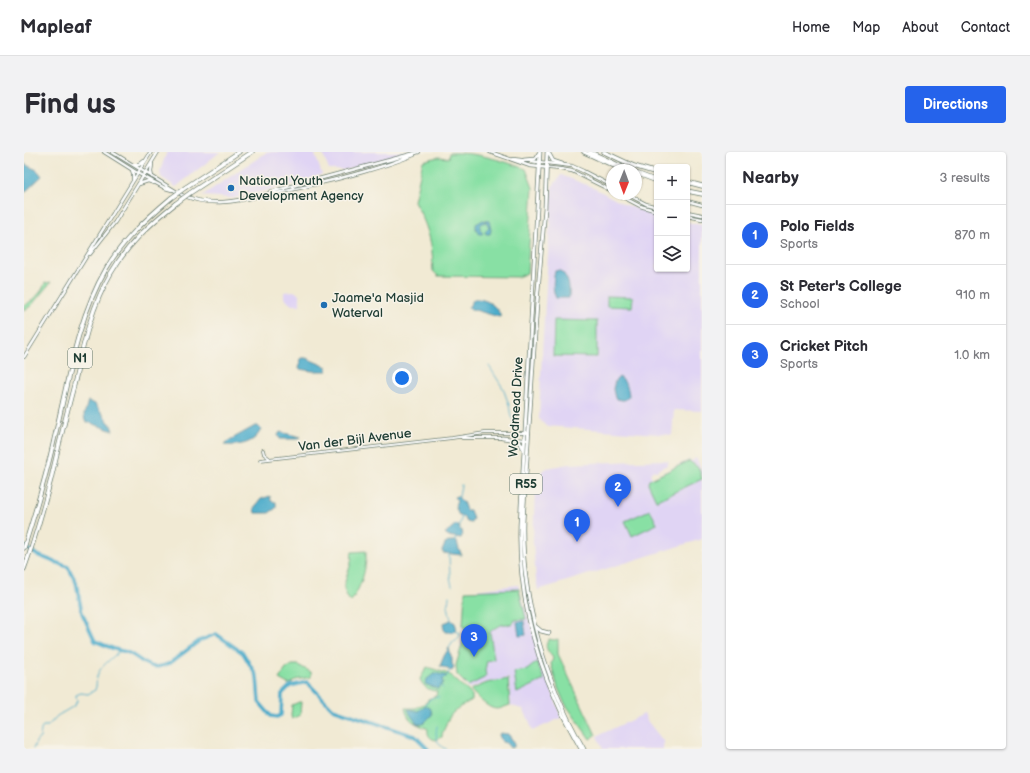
<!DOCTYPE html>
<html lang="en">
<head>
<meta charset="utf-8">
<style>
  :root { --surface:#fff; --page:#f2f2f3; --text:#2b2b33; --muted:#7c7c81; --line:#e1e1e2; --accent:#2563eb }
  body { margin:0; font-family:"Balsamiq Sans",sans-serif; background:var(--page); color:var(--text) }
  .controls { position:absolute; right:12px; top:12px; display:grid; overflow:hidden; border-radius:4px; box-shadow:0 1px 3px #0004 }
  .controls button { width:36px; height:36px; display:grid; place-items:center; padding:0; border:0; border-bottom:1px solid var(--line); background:var(--surface); color:var(--text); font:20px sans-serif }
  .compass { position:absolute; left:582px; top:12px; width:36px; height:36px; border-radius:50%; background:var(--surface); box-shadow:0 1px 3px #0004; rotate:181deg }
  .you { position:absolute; left:378px; top:226px; width:14px; height:14px; margin:-10px; border:3px solid #fff; border-radius:50%; background:#1a73e8; box-shadow:0 0 0 6px #1a73e833 }
  .badge { display:grid; place-items:center; width:26px; height:26px; border-radius:50%; background:var(--accent); color:#fff; font-size:13px; font-weight:700 }
  .pin { position:absolute; translate:-50% -33px; filter:drop-shadow(0 1px 2px #0008) }
  .pin::after { content:''; position:absolute; top:21px; width:14px; height:12px; background:inherit; clip-path:polygon(0 0,100% 0,50% 100%) }
  .list { margin:0; padding:0; list-style:none }
  h2 { display:flex; justify-content:space-between; align-items:center; height:52px; margin:0; padding:0 16px; font-size:17px }
  h2 small { font-size:13px; font-weight:400; color:var(--muted) }
  .list li { display:grid; grid-template-columns:26px 1fr auto; gap:12px; align-items:center; box-sizing:border-box; height:60px; padding:0 16px; border-top:1px solid var(--line) }
  .list b { display:block; font-size:15px; white-space:nowrap }
  .list p { margin:0; font-size:13px; white-space:nowrap; color:var(--muted) }
  .list em { font-size:13px; font-style:normal; color:var(--muted) }
  .icon { flex:none; width:22px; height:22px; fill:none; stroke:currentColor; stroke-width:2; stroke-linecap:round; stroke-linejoin:round }
  .map { position:relative; flex:none; width:678px; height:597px; overflow:hidden; border-radius:4px }
  header { display:flex; align-items:center; gap:24px; box-sizing:border-box; height:56px; padding:0 20px; background:var(--surface); border-bottom:1px solid var(--line) }
  header strong { font-size:19px }
  nav { display:flex; gap:22px; margin-inline-start:auto; font-size:14px }
  .intro { display:flex; align-items:center; justify-content:space-between; box-sizing:border-box; height:96px; padding:0 24px }
  h1 { margin:0; font-size:28px }
  .button { padding:10px 18px; border-radius:4px; background:var(--accent); color:#fff; font-size:14px; font-weight:700 }
  main { display:flex; gap:24px; padding:0 24px }
  aside { flex:1; background:var(--surface); border-radius:4px; box-shadow:0 1px 3px #0004 }
  .map>svg:first-child { display:block }
  .built { fill:#e0d4f4 }
  .green { fill:#88e0a4; stroke:#548e6c }
  .water { fill:#4caccb; stroke:#367480 }
  .lines { fill:none; stroke-linecap:round; stroke-linejoin:round }
  .stream { stroke:#4caccb; stroke-width:1 }
  .river { stroke:#4caccb; stroke-width:3.5 }
  .tertiary-casing { stroke:#687a6c; stroke-width:3.5 }
  .secondary-casing { stroke:#687a6c; stroke-width:4 }
  .primary-casing { stroke:#687a6c; stroke-width:4.5 }
  .motorway-casing { stroke:#687a6c; stroke-width:5 }
  .tertiary { stroke:#fff; stroke-width:2 }
  .secondary { stroke:#fff; stroke-width:2.5 }
  .primary { stroke:#fff; stroke-width:3 }
  .motorway { stroke:#fff; stroke-width:3.5 }
  .motorway-bridge-casing { stroke:#687a6c; stroke-width:5; stroke-linecap:butt }
  .motorway-bridge { stroke:#fff; stroke-width:3.5 }
  .poi-dot { fill:#1f6fb2; stroke:#f7f3e8; stroke-width:1.5 }
  .labels { text-anchor:middle; dominant-baseline:central; stroke-width:3; stroke-linejoin:round; paint-order:stroke }
  .shield { fill:#f7f3e8; stroke:#60746a; stroke-width:1 }
  .shield-label { font-size:12px; font-weight:bold; fill:#1f3d34 }
  .poi-label { font-size:13px; fill:#1f3d34; stroke:#f7f3e8; text-anchor:start }
  .street-label { font-size:13px; fill:#1f3d34; stroke:#f7f3e8 }
</style>
</head>
<body>
<header>
<strong>Mapleaf</strong>
<nav><a>Home</a><a>Map</a><a>About</a><a>Contact</a></nav>
</header>
<div class="intro"><h1>Find us</h1><a class="button">Directions</a></div>
<main>
<div class="map">
<svg width="678" height="597" viewBox="0 0 678 597">
  <rect width="100%" height="100%" fill="#f7f3e8"/>
  <filter id="ink" filterUnits="userSpaceOnUse"><feTurbulence type="fractalNoise" baseFrequency=".025" numOctaves="2"/><feDisplacementMap in="SourceGraphic" scale="8" xChannelSelector="R" yChannelSelector="G"/><feConvolveMatrix kernelMatrix="1 2 1 2 8 2 1 2 1" color-interpolation-filters="sRGB"/></filter>
  <filter id="wash" filterUnits="userSpaceOnUse"><feTurbulence type="fractalNoise" baseFrequency=".012" numOctaves="4" result="noise"/><feDisplacementMap in="SourceGraphic" scale="16" xChannelSelector="R" yChannelSelector="G"/><feGaussianBlur stdDeviation="0.9" result="paint"/><feColorMatrix in="noise" values="0 0 0 0 0 0 0 0 0 0 0 0 0 0 0 0 0 1.4 0 .05"/><feComposite in="paint" operator="in"/></filter>
  <g filter="url(#wash)">
    <rect width="100%" height="100%" fill="#f1ead4"/>
    <path class="built" d="M144,0h52l-44,35 -15,-10 -1,-6 6,-17z
      M243,0h47l8,22 -19,8 -69,16 -31,-2v-1z
      M298,0h92l-68,18h-17z
      M537,23l31,12 32,17 33,12v53h30v-47l15,3v186l-28,-1 -2,25 -126,-9 -7,-7 3,-65 10,-167z
      M270,139l6,4v10h-8l-4,-3 -4,-5v-5z
      M671,306l2,1 5,12v68l-164,51 -2,-10 -3,-38 2,-52 4,-14 3,-5 5,-3 22,-4 93,-4 7,1 -2,4 -11,6 -3,-1 -1,2 -2,1 2,5 37,-18 3,1z
      M494,433l43,133 -29,13 -3,-11 -6,-11 -12,-3 -2,-28 -25,5 -15,6 -12,-14 6,-50 2,-34z
      M620,562l4,8 16,20 -1,5v2h-60l-6,-13z"/>
    <path class="green" d="M425,1c27,-1 52,7 77,16l7,19 -6,85 -9,4 -80,-1 -5,-5c-1,-6 0,-13 -1,-19 -2,-19 -9,-35 -18,-51l9,-40 15,-4 10,1z
      M27,130l-20,24 -7,4v-4c9,-6 18,-13 21,-23z
      M583,144l26,1 -1,10 -25,-1z
      M530,168l43,1v36l-44,-1z
      M665,309l10,7 3,11 -44,21h-2l-8,-17 1,-3z
      M626,358l7,14 -25,12 -7,-15z
      M342,399c1,19 -5,35 -15,51 -13,-14 -3,-25 0,-40 1,-3 0,-7 1,-10z
      M495,437l7,30 -11,1 -3,5c-9,-3 -15,1 -22,7l4,27 -7,2 -2,9 1,7 -18,9 -11,-11 -1,-10 10,-34 -3,-6 2,-34z
      M525,487l5,1 4,-1v15l38,81 -6,4 -26,-37 -6,-14 -7,-24 2,-6c-5,-7 -10,-11 -4,-19z
      M513,510l7,18 -27,13 -3,-21 13,-2z
      M268,513h6l13,7v5l-16,3 -3,3 -4,1 -9,-5 7,-10z
      M403,515l22,7 23,21v5c-12,7 -22,11 -26,25 -2,5 -4,7 -4,12l-6,3c-6,-1 -9,-5 -8,-11 -12,-6 -20,-6 -23,-21h11l11,-6 1,-3 8,-3 1,-5c-8,0 -14,-4 -17,-12z
      M484,527l2,26c-4,1 -9,4 -13,4 -10,0 -20,-13 -27,-19l17,-7z
      M275,550h2l-1,13 -8,4 -1,-3 1,-11z"/>
    <path class="water" d="M0,12l13,6 5,6 -18,17z
      M459,68l6,1 2,9 -1,4h-4l-1,-2 4,-4 -3,-6 -3,1 -3,2v4l3,4 -1,1h-3l-3,-5v-5z
      M536,118c9,8 10,17 9,28h-13c-4,-9 -3,-17 -1,-27z
      M450,147c12,-1 23,7 27,17l-2,1 -31,-9z
      M277,206h5l21,9v4h-15l-13,-2z
      M595,225c8,5 9,11 10,19 -4,6 -8,4 -14,2l-2,-9 2,-8z
      M64,249l7,3 16,21 2,6 -28,-10 -1,-6z
      M231,274h3l3,3c-6,15 -22,17 -37,16l4,-4z
      M256,280l21,5 -4,2h-17l-2,-4z
      M246,344l1,5 5,1v6l-7,5h-14l-1,-5 7,-9z
      M433,344l6,6 3,8h4l3,9 -3,4 -3,-1 -5,-6h-3l-4,-10 2,-5 -3,-4z
      M432,372l5,6 1,6 -1,2 -14,-2 -2,-2z
      M426,389h7l2,9 3,5 -19,-2 -1,-2 3,-7z
      M427,468l4,3 2,6 -4,3h-8l-2,-6 1,-3z
      M500,469l2,14 -7,1 -2,-14z
      M425,496l2,9 1,1v6l2,3 -2,4 -12,-5 4,-10z
      M411,521l12,3 -5,4 1,3 -5,6 -13,-5 2,-5z
      M401,553l6,4 1,6 -9,9h-6l-7,-10 -2,-5 10,2 6,-4z
      M476,581l8,1 6,8v5l-4,1 -4,-5 -4,-1 -3,-7z"/>
    <g class="lines">
      <path class="stream" d="M465,214l14,22 6,17 2,12 9,11
        M435,345l2,-12
        M435,374l3,-10
        M431,389l1,-4
        M425,402l1,23 2,9
        M425,444l-1,10 3,14
        M425,496l4,-6 3,-1 4,-6v-2l-5,-2
        M423,524l3,-6
        M417,534l2,2
        M401,553l6,-7 8,-1
        M413,574c-2,9 -1,20 9,23
        M9,597l4,-9 3,-2 1,-8 2,-4h5l9,-10 17,-10 3,-5 -1,-6 5,-2 7,1 7,-4c2,-5 1,-8 2,-13 1,-9 16,-20 23,-26"/>
      <path class="river" d="M0,394l13,9 31,12 8,15 6,31 13,28c8,3 15,7 23,9 4,1 6,1 9,2 18,9 21,21 43,11l29,-22 17,-7 27,19 14,24 2,25 12,14 6,1 4,-2 1,-21 8,-8 17,-4 26,27 82,27 13,13"/>
    </g>
  </g>
  <g filter="url(#ink)">
    <g class="lines">
      <defs>
        <path id="tertiary" d="M438,286h41
          M491,287l13,1
          M239,298l1,4 5,4
          M236,308l192,-22 33,-5h44"/>
        <path id="secondary" d="M80,0l35,22 26,14 7,2
          M88,0l70,43c29,13 56,6 86,-1l2,-2 149,-40
          M466,0l40,14 30,3 12,2 40,20
          M489,7l59,7 11,5 29,15
          M128,12l-1,8 1,5
          M111,13h4l5,-4
          M108,18l1,3v8
          M115,32l9,-3 6,2
          M244,42c12,0 25,-5 36,-7 37,-9 75,-18 110,-32
          M593,42l23,12 17,5
          M603,42l19,10 11,3
          M663,49l15,4
          M663,60l15,3
          M663,64l15,3
          M66,102l25,-32 43,-70
          M0,205l127,-205"/>
        <path id="primary" d="M516,0l-20,373c-2,58 11,122 36,175 7,17 16,33 25,49
          M523,0l-2,56 -8,94 -14,219c-2,78 22,160 61,228
          M524,0l5,9 9,3
          M500,8l11,-1 4,-6
          M478,286c9,1 18,1 21,10
          M511,474l6,5 8,2"/>
        <path id="motorway" d="M560,0l39,18
          M566,0l39,18
          M580,0l30,14 23,7
          M612,21l21,8
          M663,30l15,4
          M162,35l53,-35
          M663,39l15,3
          M166,41l62,-41
          M0,396c11,-35 22,-71 30,-108 14,-57 22,-119 52,-171 16,-28 40,-50 65,-71
          M0,417c11,-29 19,-60 27,-90 7,-31 15,-63 23,-94 9,-39 17,-78 37,-112 16,-28 39,-49 64,-69"/>
      </defs>
      <use href="#tertiary" class="tertiary-casing"/>
      <use href="#secondary" class="secondary-casing"/>
      <use href="#primary" class="primary-casing"/>
      <use href="#motorway" class="motorway-casing"/>
      <use href="#tertiary" class="tertiary"/>
      <use href="#secondary" class="secondary"/>
      <use href="#primary" class="primary"/>
      <use href="#motorway" class="motorway"/>
      <defs>
        <path id="motorway-bridge" d="M147,46l15,-11
          M151,52l15,-11"/>
      </defs>
      <use href="#motorway-bridge" class="motorway-bridge-casing"/>
      <use href="#motorway-bridge" class="motorway-bridge"/>
    </g>
  </g>
  <g class="poi-dot">
    <circle cx="207" cy="36" r="4"/>
    <circle cx="300" cy="153" r="4"/>
  </g>
  <g class="labels">
    <g class="shield">
      <rect x="44" y="196" width="24" height="20" rx="3"/>
      <rect x="486" y="322" width="32" height="20" rx="3"/>
    </g>
    <g class="shield-label">
      <text x="56" y="206">N1</text>
      <text x="502" y="332">R55</text>
    </g>
    <g class="poi-label">
      <text x="215" y="29">National Youth<tspan x="215" dy="15">Development Agency</tspan></text>
      <text x="308" y="146">Jaame'a Masjid<tspan x="308" dy="15">Waterval</tspan></text>
    </g>
    <g class="street-label">
      <text transform="translate(492 255) rotate(-87)">Woodmead Drive</text>
      <text transform="translate(331 288) rotate(-7)">Van der Bijl Avenue</text>
    </g>
  </g>
</svg>
<div class="controls">
<button>+</button>
<button>−</button>
<button><svg class="icon" aria-label="layers" viewBox="0 0 24 24"><path d="M12 4l9 5-9 5-9-5zM3 14l9 5 9-5"/></svg></button>
</div>
<svg class="compass" viewBox="-18 -18 36 36"><path d="M0-13l5 13h-10z" fill="#e53935"/><path d="M0 13l5-13h-10z" fill="#7c7c81"/></svg>
<div class="you"></div>
<div class="pin badge" style="left:553px;top:390px">1</div>
<div class="pin badge" style="left:594px;top:355px">2</div>
<div class="pin badge" style="left:450px;top:505px">3</div>
</div>
<aside>
<h2>Nearby<small>3 results</small></h2>
<ul class="list">
<li><span class="badge">1</span><div><b>Polo Fields</b><p>Sports</p></div><em>870 m</em></li>
<li><span class="badge">2</span><div><b>St Peter's College</b><p>School</p></div><em>910 m</em></li>
<li><span class="badge">3</span><div><b>Cricket Pitch</b><p>Sports</p></div><em>1.0 km</em></li>
</ul>
</aside>
</main>
</body>
</html>
